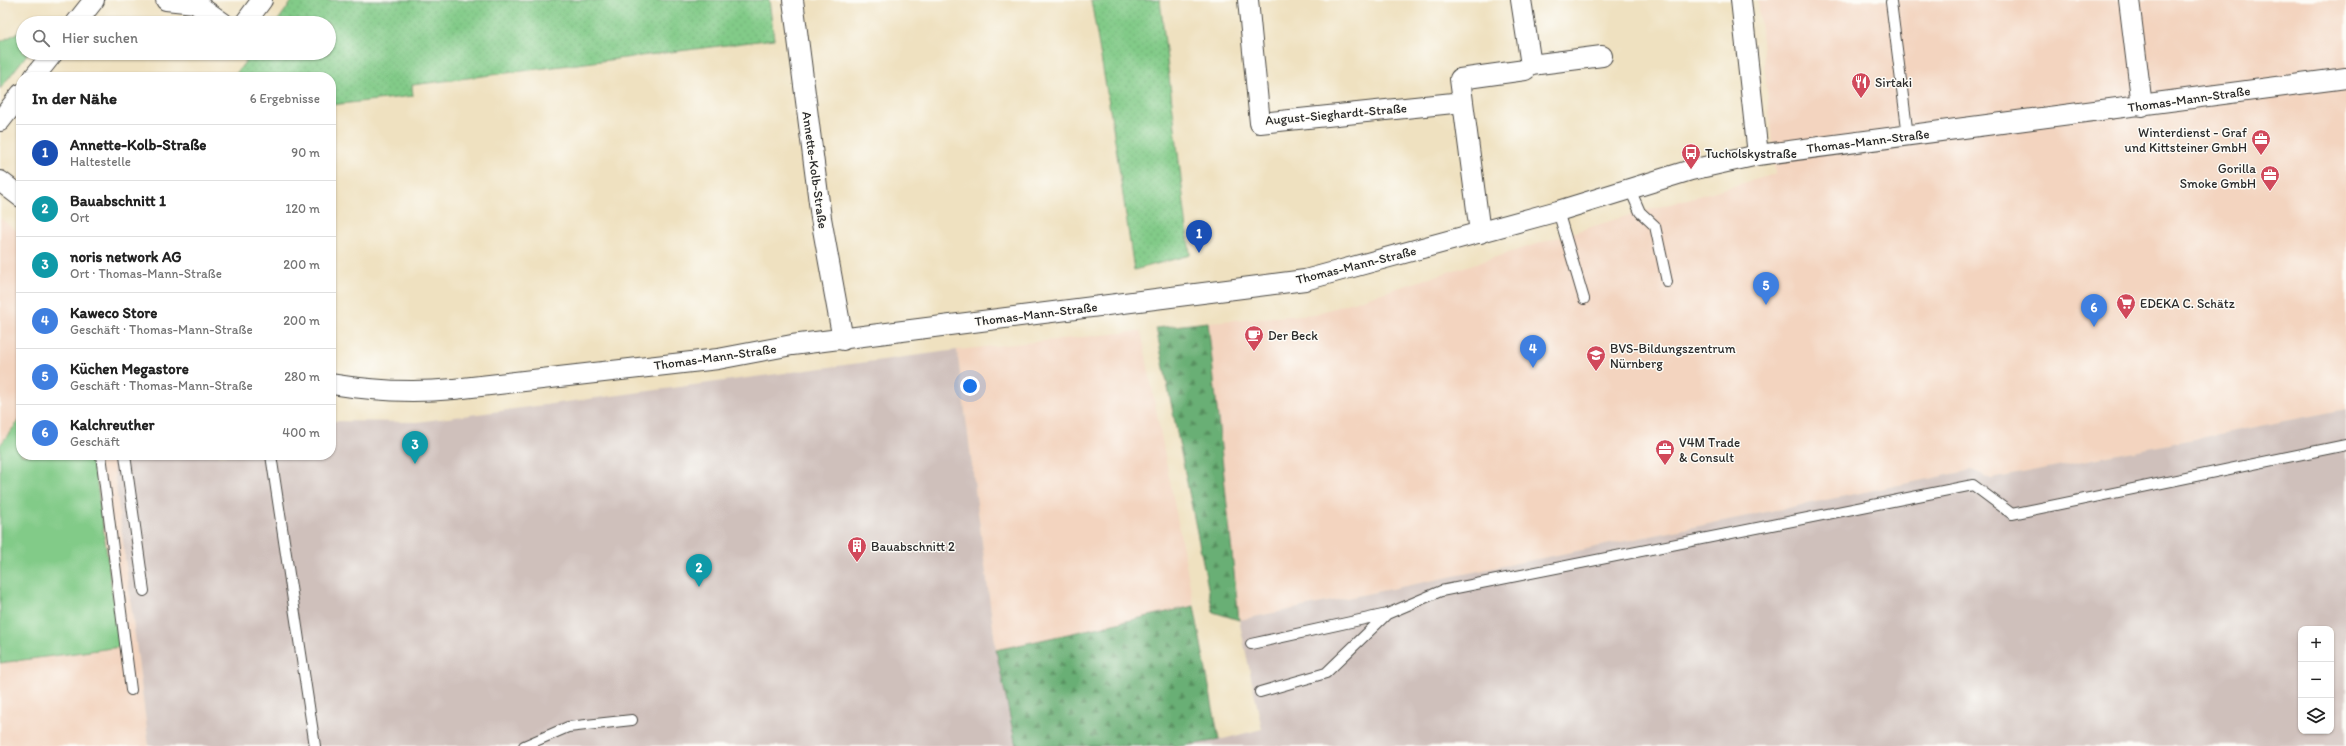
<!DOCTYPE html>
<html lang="de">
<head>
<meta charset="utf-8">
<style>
  :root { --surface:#fff; --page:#f6f6f6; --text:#222; --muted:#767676; --line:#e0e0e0; --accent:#db2777 }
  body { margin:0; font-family:Itim,sans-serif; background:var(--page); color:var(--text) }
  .controls { position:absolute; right:12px; bottom:12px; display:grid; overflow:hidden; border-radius:8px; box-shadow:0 1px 3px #0004 }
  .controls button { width:36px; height:36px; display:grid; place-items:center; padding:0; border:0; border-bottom:1px solid var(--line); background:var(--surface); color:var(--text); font:20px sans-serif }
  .you { position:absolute; left:970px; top:386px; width:14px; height:14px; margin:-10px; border:3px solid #fff; border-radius:50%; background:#1a73e8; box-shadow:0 0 0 6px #1a73e833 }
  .badge { display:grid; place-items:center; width:26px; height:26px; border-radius:50%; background:var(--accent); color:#fff; font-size:13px; font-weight:700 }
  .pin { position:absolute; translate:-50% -33px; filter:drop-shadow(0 1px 2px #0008) }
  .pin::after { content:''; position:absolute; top:21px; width:14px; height:12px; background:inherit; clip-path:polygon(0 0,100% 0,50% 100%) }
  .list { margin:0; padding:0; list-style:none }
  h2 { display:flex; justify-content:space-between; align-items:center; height:52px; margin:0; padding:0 16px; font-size:17px }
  h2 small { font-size:13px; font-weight:400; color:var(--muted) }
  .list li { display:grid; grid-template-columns:26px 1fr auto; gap:12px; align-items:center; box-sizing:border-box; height:56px; padding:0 16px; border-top:1px solid var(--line) }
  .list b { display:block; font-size:15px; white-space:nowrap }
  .list p { margin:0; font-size:13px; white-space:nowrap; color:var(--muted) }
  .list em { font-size:13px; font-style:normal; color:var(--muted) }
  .icon { flex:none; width:22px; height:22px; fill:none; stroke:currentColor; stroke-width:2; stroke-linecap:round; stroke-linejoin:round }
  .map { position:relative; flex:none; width:2346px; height:746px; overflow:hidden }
  .search { position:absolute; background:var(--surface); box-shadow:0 1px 3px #0004; left:16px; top:16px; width:320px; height:44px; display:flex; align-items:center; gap:10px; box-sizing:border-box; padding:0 14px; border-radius:22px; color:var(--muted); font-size:15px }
  .panel { position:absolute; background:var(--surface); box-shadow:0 1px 3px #0004; left:16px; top:72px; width:320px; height:388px; border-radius:16px }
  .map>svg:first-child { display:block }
  .built { fill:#f3d4bf }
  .industrial { fill:#cfc0bb; fill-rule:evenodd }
  .green { fill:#82cb88; stroke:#567b5a }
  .forest { fill:url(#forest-firs); stroke:#4a6d50 }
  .park { fill:url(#park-dots); stroke:#567b5a }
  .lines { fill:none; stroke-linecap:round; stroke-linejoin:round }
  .service-casing { stroke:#484641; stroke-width:12 }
  .minor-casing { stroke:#484641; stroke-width:22 }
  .service { stroke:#fff; stroke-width:10 }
  .minor { stroke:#fff; stroke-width:20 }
  .labels { text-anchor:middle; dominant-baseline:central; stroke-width:3; stroke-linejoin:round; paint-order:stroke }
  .poi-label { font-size:13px; fill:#2b2b2b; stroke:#fdfcf7; text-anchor:start }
  .street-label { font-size:13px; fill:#2b2b2b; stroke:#fdfcf7 }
</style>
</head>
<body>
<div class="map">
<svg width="2346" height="746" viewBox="0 0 2346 746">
  <defs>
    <pattern id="forest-firs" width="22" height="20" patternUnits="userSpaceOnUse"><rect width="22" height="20" fill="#69af74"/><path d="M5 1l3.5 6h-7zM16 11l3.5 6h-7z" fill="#578f5f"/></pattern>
    <pattern id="park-dots" width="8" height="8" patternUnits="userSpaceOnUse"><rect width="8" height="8" fill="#82cb88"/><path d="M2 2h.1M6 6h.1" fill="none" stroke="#70ae76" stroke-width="1.8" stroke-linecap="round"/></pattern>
  </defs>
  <rect width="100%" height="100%" fill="#fdfcf7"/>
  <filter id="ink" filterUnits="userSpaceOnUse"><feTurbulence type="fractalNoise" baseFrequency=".025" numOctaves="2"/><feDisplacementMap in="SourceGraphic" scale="8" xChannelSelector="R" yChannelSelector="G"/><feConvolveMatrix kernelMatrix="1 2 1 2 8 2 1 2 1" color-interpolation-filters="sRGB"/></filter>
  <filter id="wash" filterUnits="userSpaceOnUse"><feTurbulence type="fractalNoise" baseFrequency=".012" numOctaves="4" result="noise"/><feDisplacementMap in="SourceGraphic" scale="16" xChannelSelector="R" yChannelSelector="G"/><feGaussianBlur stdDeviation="0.9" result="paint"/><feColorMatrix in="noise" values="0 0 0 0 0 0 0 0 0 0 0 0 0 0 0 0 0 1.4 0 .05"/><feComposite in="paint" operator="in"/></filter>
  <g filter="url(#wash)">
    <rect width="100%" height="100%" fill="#efe1c0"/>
    <path class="built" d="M1758,0h588v409l-354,70 -20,-9 -733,150 -31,-298 107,-8 295,-93 165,-47z
      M0,218l21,16v221h91l37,291h-149z
      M1141,331l53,275 -198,44 -39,-300z"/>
    <path class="industrial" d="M957,350l39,300 20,96h-867l-37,-291h219v-34l86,1z
      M2346,409v337h-1163l36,-6 43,-11 -23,-109 733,-150 20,9zM2301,629h30v102h-30z"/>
    <path class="green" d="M23,30v23h5l-28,36v-47z
      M21,418v37h72l27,192 -120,16v-218z"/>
    <path class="forest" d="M1208,322l31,298 -26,-8 -57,-284z
      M1194,606l25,134 -36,6h-167l-20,-96z"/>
    <path class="park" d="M293,0h476l5,39 -362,46 1,11 -82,9v-28h-93l-3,-2 17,-22h77v-30h-53z
      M1091,0h69l30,255 -56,15 -21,-143z"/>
  </g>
  <g filter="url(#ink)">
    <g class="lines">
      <defs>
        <path id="service" d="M1891,2l17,134
          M1629,187l11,25 15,14 12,56
          M1558,211l26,88
          M101,455l30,235
          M125,455l19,136
          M271,455l44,291
          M1251,644l136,-30 54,-23 532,-106 39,29 334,-69
          M1260,692l66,-19 61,-59
          M524,746l44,-19 64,-7"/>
        <path id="minor" d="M166,0l29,3 28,20
          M793,0l28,218 22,122
          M1248,0l12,123 203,-21
          M1521,0l10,65
          M1741,0l17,155
          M2129,0l13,106
          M76,23l18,-23
          M245,23l17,-23
          M34,77l19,-24
          M0,121l21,-27
          M0,181l21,16
          M1480,233l-20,-154 65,-9 6,-5 71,-9
          M331,384c42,7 81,9 123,5l264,-30 74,-14 513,-65 253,-69 133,-41 67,-15 588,-77"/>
      </defs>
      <use href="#service" class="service-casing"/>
      <use href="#minor" class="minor-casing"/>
      <use href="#service" class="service"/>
      <use href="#minor" class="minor"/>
    </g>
  </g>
  <defs>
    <symbol id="restaurant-pin" viewBox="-11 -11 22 30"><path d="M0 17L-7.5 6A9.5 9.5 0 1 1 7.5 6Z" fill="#d1495b" stroke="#fdfcf7"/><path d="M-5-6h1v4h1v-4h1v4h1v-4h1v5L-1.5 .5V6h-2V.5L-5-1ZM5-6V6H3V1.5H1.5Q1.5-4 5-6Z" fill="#fff"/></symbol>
    <symbol id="office-pin" viewBox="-11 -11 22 30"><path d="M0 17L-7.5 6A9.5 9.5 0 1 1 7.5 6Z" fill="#d1495b" stroke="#fdfcf7"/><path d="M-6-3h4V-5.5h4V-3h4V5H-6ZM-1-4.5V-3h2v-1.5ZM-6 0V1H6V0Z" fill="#fff"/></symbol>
    <symbol id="bus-pin" viewBox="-11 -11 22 30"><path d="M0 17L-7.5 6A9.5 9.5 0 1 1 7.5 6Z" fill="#d1495b" stroke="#fdfcf7"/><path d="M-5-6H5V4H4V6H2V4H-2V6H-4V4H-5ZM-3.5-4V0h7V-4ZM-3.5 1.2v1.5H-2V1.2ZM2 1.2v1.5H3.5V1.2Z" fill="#fff"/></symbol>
    <symbol id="supermarket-pin" viewBox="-11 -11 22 30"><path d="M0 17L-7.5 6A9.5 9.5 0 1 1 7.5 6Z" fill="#d1495b" stroke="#fdfcf7"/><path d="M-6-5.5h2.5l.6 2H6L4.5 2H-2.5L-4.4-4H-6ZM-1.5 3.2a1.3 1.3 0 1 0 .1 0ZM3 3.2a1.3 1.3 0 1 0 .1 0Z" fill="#fff"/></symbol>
    <symbol id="cafe-pin" viewBox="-11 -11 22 30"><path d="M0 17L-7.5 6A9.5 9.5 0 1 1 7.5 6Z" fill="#d1495b" stroke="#fdfcf7"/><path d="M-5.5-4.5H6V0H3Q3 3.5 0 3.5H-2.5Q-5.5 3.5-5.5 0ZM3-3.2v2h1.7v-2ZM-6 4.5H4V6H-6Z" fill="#fff"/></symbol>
    <symbol id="school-pin" viewBox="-11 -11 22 30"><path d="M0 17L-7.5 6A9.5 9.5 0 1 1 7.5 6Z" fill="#d1495b" stroke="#fdfcf7"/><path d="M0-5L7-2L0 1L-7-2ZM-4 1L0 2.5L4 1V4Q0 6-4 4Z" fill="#fff"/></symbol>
    <symbol id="building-pin" viewBox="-11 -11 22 30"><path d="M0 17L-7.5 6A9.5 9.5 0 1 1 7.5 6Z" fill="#d1495b" stroke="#fdfcf7"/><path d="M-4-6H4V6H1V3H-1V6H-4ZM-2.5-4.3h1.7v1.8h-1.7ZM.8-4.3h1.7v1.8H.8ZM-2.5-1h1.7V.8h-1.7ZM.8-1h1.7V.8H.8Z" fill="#fff"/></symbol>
  </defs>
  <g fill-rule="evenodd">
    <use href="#restaurant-pin" x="1850" y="71" width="22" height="30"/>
    <use href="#office-pin" x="2250" y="128" width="22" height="30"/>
    <use href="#bus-pin" x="1680" y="142" width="22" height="30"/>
    <use href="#office-pin" x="2259" y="164" width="22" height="30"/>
    <use href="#supermarket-pin" x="2115" y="292" width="22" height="30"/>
    <use href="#cafe-pin" x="1243" y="324" width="22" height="30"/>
    <use href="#school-pin" x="1585" y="344" width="22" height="30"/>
    <use href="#office-pin" x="1654" y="438" width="22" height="30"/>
    <use href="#building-pin" x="846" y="535" width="22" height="30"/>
  </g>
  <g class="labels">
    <g class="poi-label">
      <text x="1875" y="82">Sirtaki</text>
      <text x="2247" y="132" text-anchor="end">Winterdienst - Graf<tspan x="2247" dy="15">und Kittsteiner GmbH</tspan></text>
      <text x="1705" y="153">Tucholskystraße</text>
      <text x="2256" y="168" text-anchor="end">Gorilla<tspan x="2256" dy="15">Smoke GmbH</tspan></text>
      <text x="2140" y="303">EDEKA C. Schätz</text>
      <text x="1268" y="335">Der Beck</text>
      <text x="1610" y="348">BVS-Bildungszentrum<tspan x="1610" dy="15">Nürnberg</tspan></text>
      <text x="1679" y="442">V4M Trade<tspan x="1679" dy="15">&amp; Consult</tspan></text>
      <text x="871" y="546">Bauabschnitt 2</text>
    </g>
    <g class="street-label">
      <text transform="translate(2189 99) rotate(-8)">Thomas-Mann-Straße</text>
      <text transform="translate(1336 114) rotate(-5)">August-Sieghardt-Straße</text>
      <text transform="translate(1868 141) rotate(-7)">Thomas-Mann-Straße</text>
      <text transform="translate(815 170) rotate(82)">Annette-Kolb-Straße</text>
      <text transform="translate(1356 265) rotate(-14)">Thomas-Mann-Straße</text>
      <text transform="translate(1036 314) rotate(-7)">Thomas-Mann-Straße</text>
      <text transform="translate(715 357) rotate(-8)">Thomas-Mann-Straße</text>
    </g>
  </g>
</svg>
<div class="controls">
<button>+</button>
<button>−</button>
<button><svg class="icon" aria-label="layers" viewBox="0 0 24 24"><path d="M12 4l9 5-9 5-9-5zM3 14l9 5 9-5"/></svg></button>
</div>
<div class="you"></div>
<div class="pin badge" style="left:1199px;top:253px;background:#1a4fb4">1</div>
<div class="pin badge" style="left:699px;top:587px;background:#0f9aa8">2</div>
<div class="pin badge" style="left:415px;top:464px;background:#0f9aa8">3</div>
<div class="pin badge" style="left:1533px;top:368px;background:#3f7fe0">4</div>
<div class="pin badge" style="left:1766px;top:305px;background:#3f7fe0">5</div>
<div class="pin badge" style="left:2094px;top:327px;background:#3f7fe0">6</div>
<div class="search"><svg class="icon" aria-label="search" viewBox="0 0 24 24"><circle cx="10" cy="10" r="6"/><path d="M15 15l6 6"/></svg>Hier suchen</div>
<section class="panel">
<h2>In der Nähe<small>6 Ergebnisse</small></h2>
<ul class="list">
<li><span class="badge" style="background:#1a4fb4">1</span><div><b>Annette-Kolb-Straße</b><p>Haltestelle</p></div><em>90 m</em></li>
<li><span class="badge" style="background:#0f9aa8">2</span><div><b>Bauabschnitt 1</b><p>Ort</p></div><em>120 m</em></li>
<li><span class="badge" style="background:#0f9aa8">3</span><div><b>noris network AG</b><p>Ort · Thomas-Mann-Straße</p></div><em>200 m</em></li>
<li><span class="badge" style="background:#3f7fe0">4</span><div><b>Kaweco Store</b><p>Geschäft · Thomas-Mann-Straße</p></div><em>200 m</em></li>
<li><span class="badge" style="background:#3f7fe0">5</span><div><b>Küchen Megastore</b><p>Geschäft · Thomas-Mann-Straße</p></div><em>280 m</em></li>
<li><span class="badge" style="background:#3f7fe0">6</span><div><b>Kalchreuther</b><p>Geschäft</p></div><em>400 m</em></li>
</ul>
</section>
</div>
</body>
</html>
